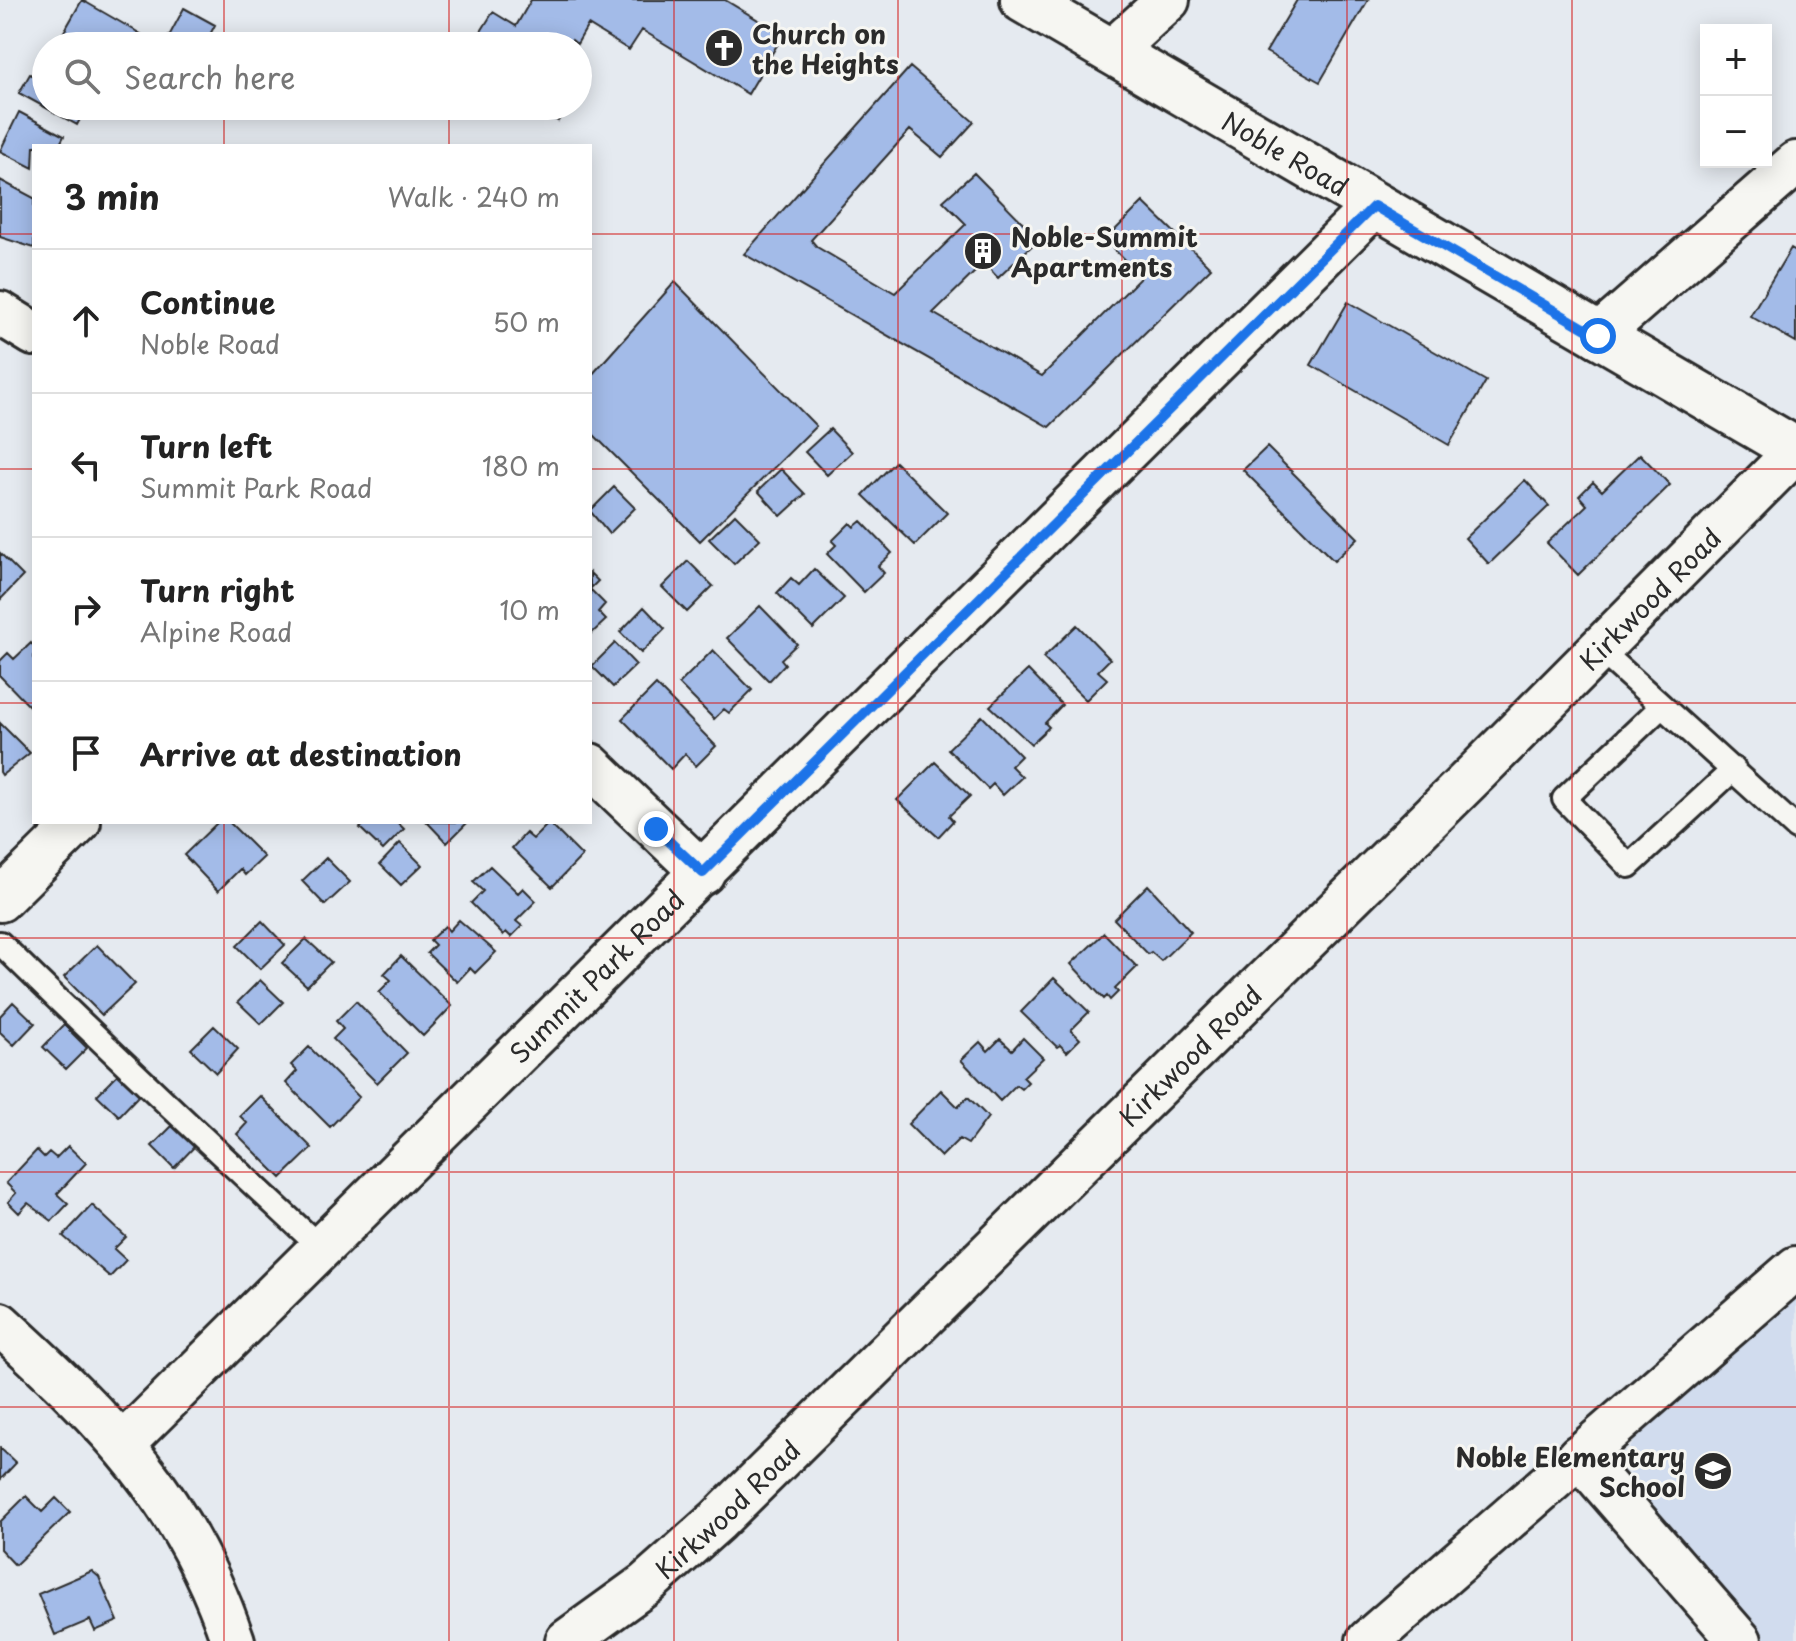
<!DOCTYPE html>
<html lang="en">
<head>
<meta charset="utf-8">
<style>
  :root { --surface:#fff; --page:#f2f2f2; --text:#222; --muted:#767676; --line:#e0e0e0 }
  body { margin:0; font-family:"Playpen Sans",sans-serif; background:var(--page); color:var(--text) }
  .controls { position:absolute; right:24px; top:24px; display:grid; overflow:hidden; border-radius:0px; box-shadow:0 4px 20px #0003 }
  .controls button { width:72px; height:72px; display:grid; place-items:center; padding:0; border:0; border-bottom:2px solid var(--line); background:var(--surface); color:var(--text); font:40px sans-serif }
  .stop { position:absolute; width:24px; height:24px; margin:-18px; border:6px solid #1a73e8; border-radius:50%; background:#fff }
  .stop.end { background:#1a73e8; border-color:#fff; box-shadow:0 2px 8px #0008 }
  .list { margin:0; padding:0; list-style:none }
  h2 { display:flex; justify-content:space-between; align-items:center; height:104px; margin:0; padding:0 32px; font-size:34px }
  h2 small { font-size:26px; font-weight:400; color:var(--muted) }
  .list li { display:grid; grid-template-columns:52px 1fr auto; gap:24px; align-items:center; box-sizing:border-box; height:144px; padding:0 32px; border-top:2px solid var(--line) }
  .list b { display:block; font-size:30px; white-space:nowrap }
  .list p { margin:0; font-size:26px; white-space:nowrap; color:var(--muted) }
  .list em { font-size:26px; font-style:normal; color:var(--muted) }
  .icon { flex:none; width:44px; height:44px; fill:none; stroke:currentColor; stroke-width:2; stroke-linecap:round; stroke-linejoin:round }
  .map { position:relative; flex:none; width:1796px; height:1641px; overflow:hidden }
  .search { position:absolute; background:var(--surface); box-shadow:0 4px 20px #0003; left:32px; top:32px; width:560px; height:88px; display:flex; align-items:center; gap:20px; box-sizing:border-box; padding:0 28px; border-radius:44px; color:var(--muted); font-size:30px }
  .panel { position:absolute; background:var(--surface); box-shadow:0 4px 20px #0003; left:32px; top:144px; width:560px; height:680px; border-radius:0px }
  .map>svg:first-child { display:block }
  .built { fill:#d1dcee }
  .building { fill:#a3bbe8; stroke:#2b2b2b; stroke-width:2 }
  .lines { fill:none; stroke-linecap:round; stroke-linejoin:round }
  .service-casing { stroke:#2b2b2b; stroke-width:28 }
  .minor-casing { stroke:#2b2b2b; stroke-width:48 }
  .secondary-casing { stroke:#2b2b2b; stroke-width:50 }
  .service { stroke:#f6f6f2; stroke-width:22 }
  .minor { stroke:#f6f6f2; stroke-width:42 }
  .secondary { stroke:#f6f6f2; stroke-width:44 }
  .route { stroke:#1a73e8; stroke-width:10 }
  .grid { fill:none; stroke:#d62828; stroke-width:2; stroke-opacity:0.55 }
  .labels { text-anchor:middle; dominant-baseline:central; stroke-width:6; stroke-linejoin:round; paint-order:stroke }
  .poi-label { font-size:26px; font-weight:bold; fill:#2b2b2b; stroke:#f6f6f2; text-anchor:start }
  .street-label { font-size:26px; fill:#2b2b2b; stroke:#f6f6f2 }
</style>
</head>
<body>
<div class="map">
<svg width="1796" height="1641" viewBox="0 0 1796 1641">
  <rect width="100%" height="100%" fill="#e5eaf0"/>
  <filter id="ink" filterUnits="userSpaceOnUse"><feTurbulence type="fractalNoise" baseFrequency=".0125" numOctaves="2"/><feDisplacementMap in="SourceGraphic" scale="16" xChannelSelector="R" yChannelSelector="G"/><feConvolveMatrix kernelMatrix="1 2 1 2 8 2 1 2 1" color-interpolation-filters="sRGB"/></filter>
  <g filter="url(#ink)">
    <path class="built" d="M1796,1293v348h-29l-126,-144 -11,-18v-31l10,-17z"/>
    <path class="building" d="M82,0l59,34 -7,12h-15l-10,-6 -4,6h-29l-15,-9z
      M531,0h194l58,35 -35,59 -106,-64 -13,20 -41,-25 -11,19 -5,-4 -3,6h-97l21,-34 23,14z
      M1297,0h71l-48,82 -54,-30z
      M184,8l31,17 -11,21h-21l-15,-8z
      M46,67v39h41l-10,19 -58,-32 11,-19 10,5z
      M910,67l64,55 -32,35 -32,-27 -99,110 6,7 78,46 71,-69 -23,-23 31,-28 65,66 -41,39 -14,-15 -51,50 109,63 99,-99 -36,-37 38,-38 68,66 -162,159 -305,-173z
      M534,106h33l-9,15z
      M19,112l45,24 -5,10h-25l-1,22 -33,-17z
      M0,180l34,18v50l-34,-11z
      M1791,248l5,3v91l-46,-26z
      M675,282l141,144 -116,115 -110,-110v-54z
      M1348,302l138,79 -37,64 -138,-80z
      M830,429l22,23 -25,23 -22,-23z
      M1267,447l91,91 -24,23 -91,-91z
      M1640,454l30,31 -92,90 -31,-32 40,-38 -8,-9 14,-14 9,9z
      M895,462l52,51 -32,32 -52,-50z
      M781,469l24,25 -24,22 -23,-25z
      M1525,480l24,26 -60,58 -24,-26z
      M614,487l21,21 -26,26 -19,-23z
      M735,514l25,25 -26,25 -25,-25z
      M861,521l31,32 -14,13 6,7 -20,19 -37,-38 9,-9 -4,-4 18,-18 4,4z
      M0,553l23,23 -23,24z
      M688,561l25,25 -26,26 -25,-25z
      M814,569l30,29 -31,31 -36,-36 14,-15 8,7z
      M590,573l8,8 -8,8 15,15 -7,8 8,8 -16,15z
      M760,606l37,38 -16,15 4,5 -16,17 -42,-43z
      M644,607l21,22 -24,24 -21,-21z
      M1077,625l33,34 -12,12 9,8 -21,21 -43,-42z
      M31,643l3,3v65l-34,-35v-15l8,-8 6,6z
      M615,643l21,22 -23,22 -21,-21z
      M713,650l39,40 -23,23 -5,-4 -10,10 -35,-35z
      M1028,670l34,35 -17,18 4,4 -18,17 -41,-38z
      M656,685l60,61 -20,20 -11,-12 -14,15 -49,-50z
      M982,716l39,40 -10,10 11,11 -19,18 -10,-11 -5,5 -40,-40z
      M0,723l30,30 -28,22 -2,-3z
      M935,762l35,34 -21,20 4,5 -15,16 -41,-37z
      M218,822h11l35,35 -19,18 -5,-6 -22,22 -34,-36z
      M367,822h30l7,7 -21,21 -23,-22z
      M427,822h41l-21,21z
      M549,823l33,33 -30,31 -40,-39 14,-15 7,6z
      M400,843l22,22 -21,20 -21,-21z
      M326,858l24,24 -25,23 -23,-24z
      M490,866l28,27 5,-5 13,13 -20,20 6,5 -11,11 -5,-5 -3,3 -32,-32 12,-12 -10,-9z
      M1148,885l43,47 -30,29 -10,-9 -3,2 -34,-35z
      M459,920l37,32 -21,21 -5,-5 -13,14 -30,-29 8,-8 -5,-5 15,-14 4,5z
      M262,921l23,24 -25,24 -23,-23z
      M1104,933l33,34 -22,22 3,3 -8,8 -3,-4 -3,3 -33,-35z
      M306,939l25,23 -24,24 -25,-23z
      M97,945l38,39 -33,31 -38,-38z
      M401,956l51,50 -29,30 -44,-44 12,-12 -7,-6z
      M1054,978l35,34 -18,18 9,9 -13,13 -7,-7 -3,2 -36,-35z
      M260,980l23,22 -22,22 -23,-22z
      M356,1001l51,52 -30,30 -44,-44 10,-10 -7,-8z
      M13,1002l22,21 -21,22 -14,-13v-16z
      M64,1025l23,23 -21,21 -23,-22z
      M214,1026l24,23 -22,24 -25,-24z
      M1023,1038l20,20 -20,19 5,5 -7,7 -5,-4 -16,16 -39,-41 19,-18 8,9 12,-12 12,11z
      M309,1047l50,50 -29,30 -44,-44 11,-12 -6,-6z
      M119,1073l21,21 -21,22 -22,-21z
      M941,1090l17,17 10,-10 20,20 -20,27 -9,-5 -18,18 -33,-33z
      M260,1096l52,52 -31,30 -44,-44 10,-11 -7,-7z
      M173,1125l22,21 -21,22 -22,-22z
      M68,1146l18,17 -29,31 11,10 -16,17 -24,-18 -9,10 -11,-11 8,-9 -10,-10 31,-33 7,7 5,-5 7,6z
      M92,1205l34,32 -12,12 12,11 -16,17 -47,-41z
      M0,1448l16,15 -16,17z
      M26,1496l16,16 14,-14 14,14 -55,53 -15,-16v-27z
      M92,1571l7,6 19,44 -23,10 -5,-11 -35,15 -17,-41z"/>
    <g class="lines">
      <defs>
        <path id="service" d="M1599,649l63,57
          M1734,769l-105,97 -65,-67 98,-93 134,122
          M0,943c105,104 214,205 322,306"/>
        <g id="minor">
          <path d="M1111,52l57,-52"/>
          <path d="M0,313l34,21"/>
          <path d="M1598,336l198,-173"/>
          <path d="M590,765l113,108"/>
          <path d="M0,900l79,-78"/>
          <path d="M0,1324c108,99 185,174 233,317"/>
          <path id="s1" d="M124,1443l1250,-1237"/>
          <path d="M1579,1456l161,185"/>
          <path id="s2" d="M567,1641l79,-57 71,-63 760,-749 319,-321"/>
          <path d="M1368,1641l428,-373"/>
        </g>
        <g id="secondary">
          <path id="s3" d="M1023,0l773,450"/>
        </g>
      </defs>
      <use href="#service" class="service-casing"/>
      <use href="#minor" class="minor-casing"/>
      <use href="#secondary" class="secondary-casing"/>
      <use href="#service" class="service"/>
      <use href="#minor" class="minor"/>
      <use href="#secondary" class="secondary"/>
    </g>
  </g>
  <g class="lines" filter="url(#ink)">
    <path class="route" d="M656,829l47,44 671,-667 224,130"/>
  </g>
  <path class="grid" d="M224,0v46M449,0v46M674,0v1641M898,0v1641M1122,0v1641M1347,0v1641M1572,0v1641M224,106v40M449,106v40M0,234h34M590,234h1206M0,469h34M590,469h1206M0,703h34M590,703h1206M224,822v819M449,822v819M0,938h1796M0,1172h1796M0,1407h1796"/>
  <defs>
    <symbol id="church-disc" viewBox="-11 -11 22 22"><circle r="9.5" fill="#2b2b2b" stroke="#f6f6f2"/><path d="M-1.2-6h2.4v3.5h3.3v2.4h-3.3V6h-2.4V-.1h-3.3v-2.4h3.3Z" fill="#fff"/></symbol>
    <symbol id="building-disc" viewBox="-11 -11 22 22"><circle r="9.5" fill="#2b2b2b" stroke="#f6f6f2"/><path d="M-4-6H4V6H1V3H-1V6H-4ZM-2.5-4.3h1.7v1.8h-1.7ZM.8-4.3h1.7v1.8H.8ZM-2.5-1h1.7V.8h-1.7ZM.8-1h1.7V.8H.8Z" fill="#fff"/></symbol>
    <symbol id="school-disc" viewBox="-11 -11 22 22"><circle r="9.5" fill="#2b2b2b" stroke="#f6f6f2"/><path d="M0-5L7-2L0 1L-7-2ZM-4 1L0 2.5L4 1V4Q0 6-4 4Z" fill="#fff"/></symbol>
  </defs>
  <g fill-rule="evenodd">
    <use href="#church-disc" x="702" y="26" width="44" height="44"/>
    <use href="#building-disc" x="961" y="229" width="44" height="44"/>
    <use href="#school-disc" x="1691" y="1449" width="44" height="44"/>
  </g>
  <g class="labels">
    <g class="poi-label">
      <text x="752" y="33">Church on<tspan x="752" dy="30">the Heights</tspan></text>
      <text x="1011" y="236">Noble-Summit<tspan x="1011" dy="30">Apartments</tspan></text>
      <text x="1685" y="1456" text-anchor="end">Noble Elementary<tspan x="1685" dy="30">School</tspan></text>
    </g>
    <g class="street-label">
      <text stroke="none"><textPath href="#s3" startOffset="304">Noble Road</textPath></text>
      <text stroke="none"><textPath href="#s2" startOffset="1504">Kirkwood Road</textPath></text>
      <text stroke="none"><textPath href="#s1" startOffset="664">Summit Park Road</textPath></text>
      <text stroke="none"><textPath href="#s2" startOffset="856">Kirkwood Road</textPath></text>
      <text stroke="none"><textPath href="#s2" startOffset="208">Kirkwood Road</textPath></text>
    </g>
  </g>
</svg>
<div class="controls">
<button>+</button>
<button>−</button>
</div>
<div class="stop" style="left:1598px;top:336px"></div>
<div class="stop end" style="left:656px;top:829px"></div>
<div class="search"><svg class="icon" aria-label="search" viewBox="0 0 24 24"><circle cx="10" cy="10" r="6"/><path d="M15 15l6 6"/></svg>Search here</div>
<section class="panel">
<h2>3 min<small>Walk · 240 m</small></h2>
<ul class="list">
<li><svg class="icon" aria-label="ahead" viewBox="0 0 24 24"><path d="M12 20V5M6 11l6-6 6 6"/></svg><div><b>Continue</b><p>Noble Road</p></div><em>50 m</em></li>
<li><svg class="icon" aria-label="left" viewBox="0 0 24 24"><path d="M17 20v-9H6M10 6l-5 5 5 5"/></svg><div><b>Turn left</b><p>Summit Park Road</p></div><em>180 m</em></li>
<li><svg class="icon" aria-label="right" viewBox="0 0 24 24"><path d="M7 20v-9h11M14 6l5 5-5 5"/></svg><div><b>Turn right</b><p>Alpine Road</p></div><em>10 m</em></li>
<li><svg class="icon" aria-label="arrive" viewBox="0 0 24 24"><path d="M6 21V4h12l-3 4 3 4H6"/></svg><div><b>Arrive at destination</b></div></li>
</ul>
</section>
</div>
</body>
</html>
